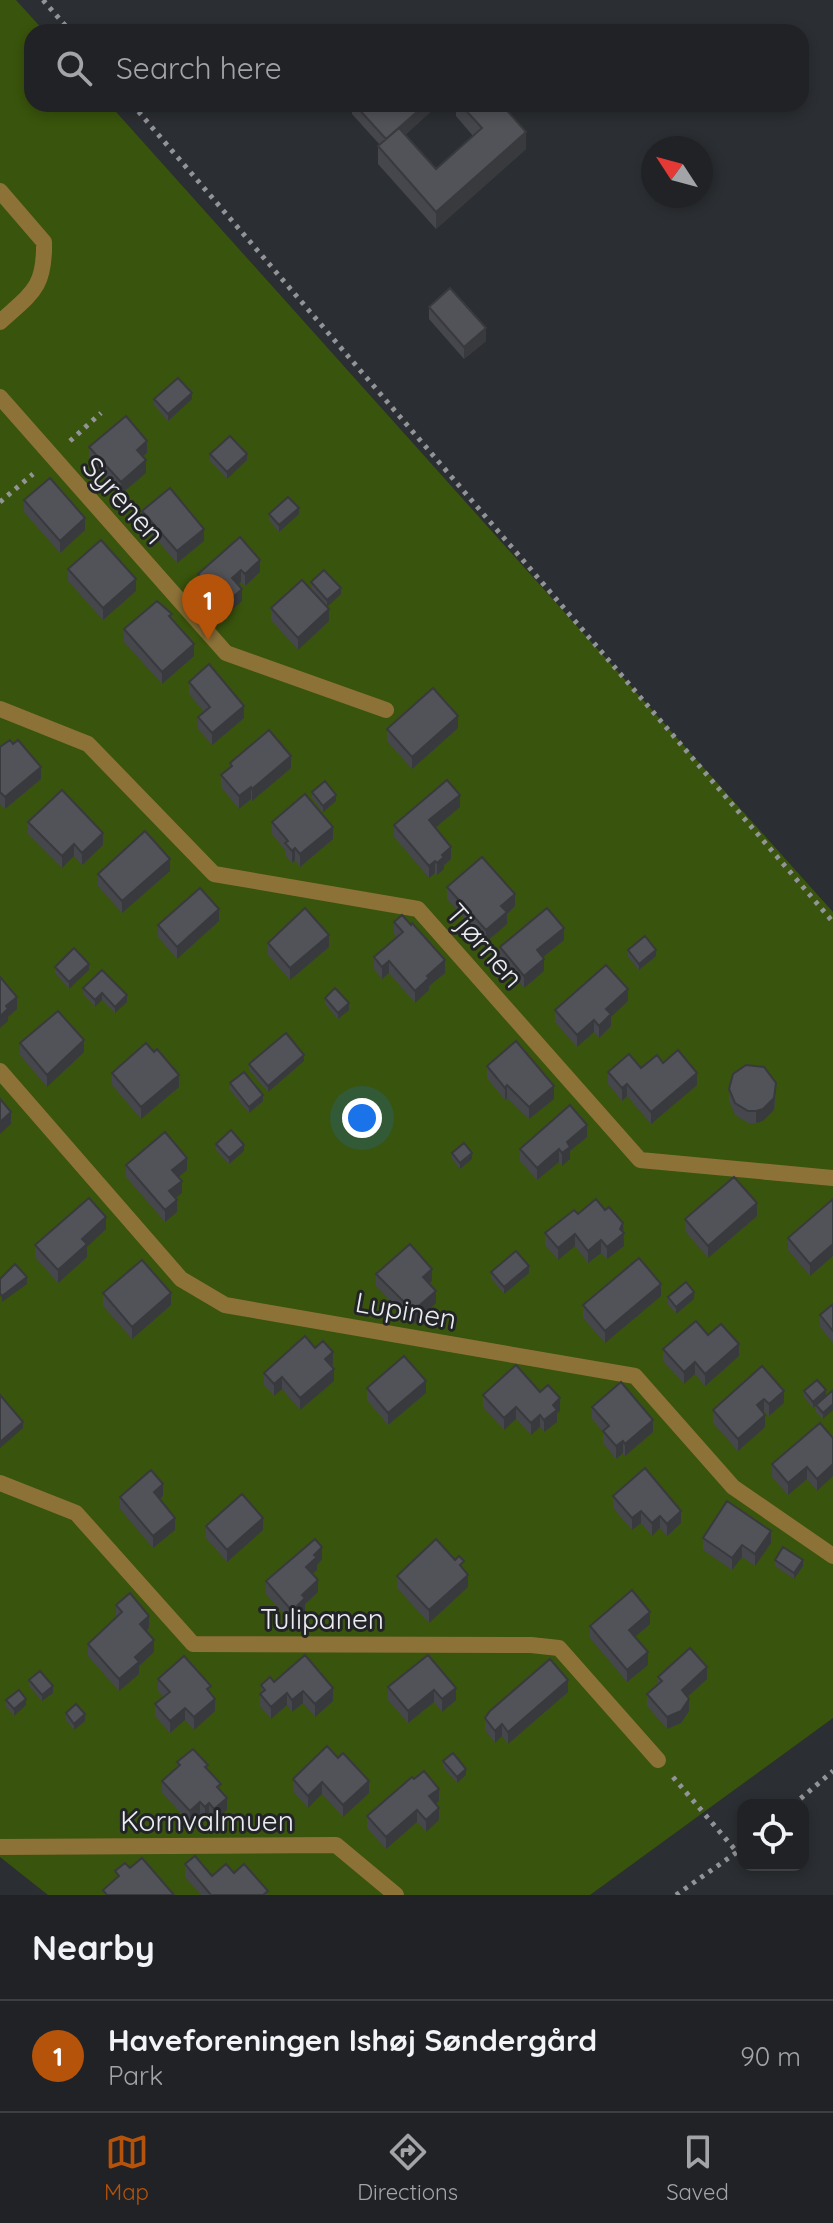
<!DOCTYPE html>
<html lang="en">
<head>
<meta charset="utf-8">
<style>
  :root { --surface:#202226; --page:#2d2f32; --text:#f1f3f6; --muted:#a2a4a7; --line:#3d3f43; --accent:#b45309 }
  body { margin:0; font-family:Quicksand,sans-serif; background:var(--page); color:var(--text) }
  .controls { position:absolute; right:24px; bottom:24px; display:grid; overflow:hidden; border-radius:16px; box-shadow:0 4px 12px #0003 }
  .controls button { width:72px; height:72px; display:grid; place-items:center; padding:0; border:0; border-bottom:2px solid var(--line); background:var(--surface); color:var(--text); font:40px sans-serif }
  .compass { position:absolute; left:641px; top:136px; width:72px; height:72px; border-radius:50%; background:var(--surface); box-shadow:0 4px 12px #0003; rotate:306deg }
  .you { position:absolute; left:362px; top:1118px; width:28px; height:28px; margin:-20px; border:6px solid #fff; border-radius:50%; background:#1a73e8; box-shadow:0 0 0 12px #1a73e833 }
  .badge { display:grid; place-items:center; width:52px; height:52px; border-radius:50%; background:var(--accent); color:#fff; font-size:26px; font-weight:700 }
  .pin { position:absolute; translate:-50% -66px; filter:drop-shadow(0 2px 4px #0008) }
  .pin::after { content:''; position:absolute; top:42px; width:28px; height:24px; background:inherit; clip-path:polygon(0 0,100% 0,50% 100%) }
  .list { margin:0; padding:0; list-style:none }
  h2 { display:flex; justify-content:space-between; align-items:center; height:104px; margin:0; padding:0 32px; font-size:34px }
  h2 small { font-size:26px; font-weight:400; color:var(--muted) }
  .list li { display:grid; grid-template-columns:52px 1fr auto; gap:24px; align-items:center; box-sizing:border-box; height:112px; padding:0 32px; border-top:2px solid var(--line) }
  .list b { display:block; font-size:30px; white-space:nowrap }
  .list p { margin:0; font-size:26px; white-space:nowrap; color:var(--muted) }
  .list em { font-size:26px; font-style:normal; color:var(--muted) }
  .icon { flex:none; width:44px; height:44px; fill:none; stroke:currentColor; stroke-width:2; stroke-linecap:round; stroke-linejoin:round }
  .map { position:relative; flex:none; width:833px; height:1895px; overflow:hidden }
  .search { position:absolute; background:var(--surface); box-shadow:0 4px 12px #0003; left:24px; right:24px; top:24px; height:88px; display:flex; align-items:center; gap:20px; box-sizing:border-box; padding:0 28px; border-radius:24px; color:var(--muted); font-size:30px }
  .sheet { height:216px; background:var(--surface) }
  nav { display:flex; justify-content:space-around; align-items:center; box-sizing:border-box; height:112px; border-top:2px solid var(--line); background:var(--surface); font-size:22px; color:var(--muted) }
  nav a { display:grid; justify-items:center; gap:4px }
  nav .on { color:var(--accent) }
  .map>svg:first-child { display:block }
  .green { fill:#39540c }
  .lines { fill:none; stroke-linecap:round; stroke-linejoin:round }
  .path { stroke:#929497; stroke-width:5; stroke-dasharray:4 6; stroke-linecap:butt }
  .lane { stroke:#8d7238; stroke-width:16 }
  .wall { fill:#46474c }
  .shaded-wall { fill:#393a3e }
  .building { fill:#515358; stroke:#393a3e; stroke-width:2 }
  .labels { text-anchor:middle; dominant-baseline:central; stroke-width:6; stroke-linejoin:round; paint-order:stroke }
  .street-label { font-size:28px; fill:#ebecef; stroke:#222428 }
</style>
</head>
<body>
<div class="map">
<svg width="833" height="1895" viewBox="0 0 833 1895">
  <rect width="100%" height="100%" fill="#2b2e32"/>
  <path class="green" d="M0,0h16l29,32h-13v72h77l724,808v806l-243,177h-542l-48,-38z"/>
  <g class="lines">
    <path class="path" d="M43,0l28,32
      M132,104l701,818
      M70,441l31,-28
      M0,502l33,-28
      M673,1777l64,75
      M793,1805l40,-34
      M676,1895l67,-47"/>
    <path class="lane" d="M0,191l44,51c1,46 -12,51 -44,80
      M0,397l226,256 160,57
      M0,709l88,35 126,130 204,35 222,251 193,18
      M0,1071l181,208 44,26 410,71 98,111 100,69
      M0,1483l76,30 117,131 338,1 28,3 99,112
      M0,1847l336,-2 60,50"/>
  </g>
  <path class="wall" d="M352,104h87l-34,31 31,34 37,-33 -17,-20v-12h45l25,45 -90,80 -58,-65v-18l2,-1 -28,-31z
    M429,307l57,34 -22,18 -35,-40z
    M154,399h38l-24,22 -14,-16z
    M89,447l58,6 -4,4 3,16 -25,21 -32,-34z
    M210,454l37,6 -20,19 -17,-18z
    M24,500l61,30 -25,23 -36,-41z
    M142,511l62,30 -27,22 -35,-40z
    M269,514h30l-20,18 -10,-12z
    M260,560v12l-15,14 -4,-4 -3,3 4,16 -17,15 -27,-30v-12z
    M68,569l68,22 -33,29 -35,-39z
    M311,582l30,12 -14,13 -16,-18z
    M271,608l58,13 -31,29 -27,-30z
    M172,618l22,38 -32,28 -38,-42v-13z
    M189,682l55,36 -32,27 -14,-16v-12l6,-5 -15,-18z
    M458,728l-46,41 -25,-28v-12z
    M0,747l41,32 -36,30 -5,-5z
    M230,763l61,5 -39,33 -1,-2 -12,10 -18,-22v-12l9,-8z
    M312,792l24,9 -13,11 -11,-14z
    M460,807l-25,21 16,31 -7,6v4l-7,6 -2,-2 -6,5 -35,-41v-12z
    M28,822l75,23 -21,20 -8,-9 -12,12 -34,-34z
    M272,822l61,17 -33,28 -5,-7 -3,3 -7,-8v-5l-13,-16z
    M170,871l-48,42 -24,-27v-12z
    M447,887l68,19 -8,8v10l-21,18 -39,-43z
    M219,921l-42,38 -19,-22v-12z
    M394,922l51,51 -16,13v4l-14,13 -26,-30 -7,6 -8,-10v-12l23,-20 -3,-3z
    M564,940l-21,17 1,14 -20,17 -24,-29v-12z
    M268,943l61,4 -39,33 -22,-25z
    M628,950l28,6 -17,14 -11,-13z
    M55,967l34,3 -20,19 -14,-16z
    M83,988l44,14 -12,11 -13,-13 -7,7 -12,-13z
    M325,998l24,12 -11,9 -13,-15z
    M628,1001l-17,16v9l-12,12 -5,-6 -17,15 -22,-25v-12z
    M20,1043l64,9 -37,35 -27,-32z
    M154,1052l25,35 -38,32 -29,-34v-12z
    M304,1061l-36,31 -19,-22v-6z
    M663,1063l34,22 -46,39 -24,-28 -5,5 -14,-17v-12l33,-4z
    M487,1066l67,33 -25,20 -22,-21 -2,2 -18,-22z
    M230,1083l33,18 -14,12 -19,-23z
    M729,1089l47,6 -2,15 -11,11 -7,2h-8l-13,-8 -6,-14z
    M587,1137l-17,14v8l-8,7 -3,-4 -22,18 -17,-19v-12z
    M216,1144l28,7 -15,13 -13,-14z
    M452,1153l20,6 -12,10 -8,-10z
    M126,1165l61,5 -9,7 4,16 -7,5 2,14 -12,10 -39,-45z
    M833,1199v57l-23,20 -22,-26v-12z
    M578,1214l45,18 1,14 -17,13 -6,-6 -13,10 -13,-17 -17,14 -13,-15v-12z
    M757,1216l-49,42 -23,-27v-12z
    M106,1229l-19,18v10l-29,26 -23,-26v-12z
    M491,1272l38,1 -25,21 -13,-16z
    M376,1274l56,7 -3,3 7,19 -23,21 -37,-38z
    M103,1293l68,12 -39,34 -29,-33z
    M661,1296l-56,47 -22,-25v-13z
    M668,1297l26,2 -18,15 -8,-10z
    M833,1304v39l-13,-16v-12z
    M708,1335l31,21 -34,30 -10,-12 -11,10 -21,-23v-12z
    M333,1364l-2,2 3,15 -34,29 -18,-21 -8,7 -10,-11v-12z
    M762,1366l22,37 -15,13 -5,-5 -1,1 2,15 -27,24 -25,-28v-13z
    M367,1388l59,5 -38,32 -21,-25z
    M833,1390l-10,29 -7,-7v-7z
    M804,1391l22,5 -13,12 -9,-11z
    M540,1392l20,19 -3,2v9l-13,10 -4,-5 -9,8 -15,-16 -12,11 -21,-23v-12z
    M592,1407l61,25 -28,24 -2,-3 -7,6 -13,-16v-11l-11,-13z
    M833,1438v38l-16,15 -10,-12 -19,16 -16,-18v-13z
    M163,1496l-4,4 16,30 -22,18 -33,-39v-12z
    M613,1496l68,27 -14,13 -7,-8 -8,8 -11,-13 -9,7 -19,-22z
    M206,1526l57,4 -36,32 -21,-24z
    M703,1538l68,5 -16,23 -13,-9 -10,13 -29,-20z
    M322,1559l-5,6v5l-5,4 6,18 -13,12v7l-13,12 -26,-29v-13z
    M775,1560l28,6 -9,13 -19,-13z
    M464,1570l4,17 -39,36 -32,-35v-12z
    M116,1605l33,23 -3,3 8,21 -15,14v8l-20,17 -31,-35v-12l28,-27z
    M650,1624l-15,13 13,28 -21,17 -37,-44v-12z
    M428,1655l28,45 -14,12 -8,-10 -26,21 -20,-23v-13z
    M658,1677l49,2 -20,18 2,14 -8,12 -14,6 -20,-23v-12l11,-10z
    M158,1679l53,14 4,18 -21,19 -9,-10 -15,13 -15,-17v-12l9,-7 -6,-6z
    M29,1680l24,13 -11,8 -13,-15z
    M274,1682l59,19 -18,16 -12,-14 -11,9 -5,-7 -16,14 -11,-13 1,-21z
    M568,1692l-60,52 -6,-8 -7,7 -10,-13v-12z
    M6,1700l20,5 -12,11 -8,-10z
    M66,1713l19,8 -11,9 -8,-10z
    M327,1746l42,47 -26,24 -21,-23 -14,14 -15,-17v-12z
    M443,1761l23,14 -9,8 -14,-16z
    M177,1762l31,7 13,22 6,19 -13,11 -5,-6 -4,4 -5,-5 -10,9 -28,-30v-12l15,-13z
    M439,1801l-4,3 4,16 -13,12 -9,-10 -31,27 -19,-21v-12z
    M185,1864l27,12 22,-3 34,22h-67l-16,-18z"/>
  <path class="shaded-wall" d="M426,104h13l-53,48v-12z
    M526,132v17l-90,80v-17z
    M486,328v13l-22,18v-12z
    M192,393v6l-24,22v-7z
    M147,441v12l-10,9v-12z
    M247,454v6l-20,19v-7z
    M146,460v13l-25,21v-12z
    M299,508v6l-20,18v-7z
    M85,518v12l-25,23v-12z
    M204,529v12l-27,22v-12z
    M260,560v12l-15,14v-12z
    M241,570v12l-9,8v-12z
    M136,579v12l-33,29v-12z
    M341,588v6l-14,13v-7z
    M242,589v12l-17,15v-12z
    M329,609v12l-31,29v-12z
    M194,644v12l-32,28v-12z
    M244,706v12l-32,27v-12z
    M458,716v12l-46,41v-12z
    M291,756v12l-39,33v-12z
    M41,767v12l-36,30v-12z
    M251,787v12l-12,10v-13z
    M336,795v6l-13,11v-6z
    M460,795v12l-31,26v-13z
    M333,827v12l-33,28v-13z
    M103,833v12l-21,20v-12z
    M74,844v12l-12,12v-12z
    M451,847v12l-7,6v4l-7,6v-12l5,-8z
    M295,848v12l-3,3v-12z
    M170,859v12l-48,42v-12z
    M435,861v12l-6,5v-12z
    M515,894v12l-8,8v10l-21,18v-12l15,-24z
    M219,909v12l-42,38v-12z
    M564,928v12l-27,22v-12z
    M329,935v12l-39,33v-12z
    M656,950v6l-17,14v-6z
    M544,959v12l-20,17v-12z
    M445,960v13l-16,13v4l-14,13v-12l12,-15z
    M389,961v12l-7,6v-12z
    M89,964v6l-20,19v-7z
    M628,989v12l-17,16v9l-12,12v-12l7,-17z
    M102,993v7l-7,7v-7z
    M127,995v7l-12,11v-6z
    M17,997v12l-9,8v4l-8,7v-12l6,-10z
    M349,1003v7l-11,9v-6z
    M594,1020v12l-17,15v-12z
    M84,1040v12l-37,35v-12z
    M304,1055v6l-36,31v-6z
    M697,1073v12l-46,39v-12z
    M179,1075v12l-38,32v-12z
    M776,1083l-2,27 -11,11 -7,2v-12z
    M627,1084v12l-5,5v-13z
    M507,1085v13l-2,2v-12z
    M554,1086v13l-25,20v-12z
    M263,1095v6l-14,12v-6z
    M11,1112v12l-11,10v-12z
    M587,1125v12l-17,14v8l-8,7v-13l5,-11z
    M244,1145v6l-15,13v-6z
    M559,1149v13l-22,18v-12z
    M472,1153v6l-12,10v-6z
    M187,1158v12l-15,12v-12z
    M182,1181v12l-13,10v-12z
    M177,1200v12l-12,10v-12z
    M757,1203v13l-49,42v-12z
    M106,1217v12l-19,18v10l-29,26v-13l24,-31z
    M623,1223l1,23 -17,13v-12l13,-18z
    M575,1234v12l-17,14v-12z
    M601,1240v13l-13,10v-12z
    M833,1244v12l-23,20v-12z
    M529,1266v7l-25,21v-7z
    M432,1269v12l-9,8v-12z
    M27,1277v7l-25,18v-6z
    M661,1284v12l-56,47v-12z
    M436,1291v12l-23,21v-13z
    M694,1292v7l-18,15v-7z
    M171,1293v12l-39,34v-12z
    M739,1344v12l-34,30v-12z
    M333,1352v12l-8,7v-12z
    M695,1362v12l-11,10v-12z
    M334,1369v12l-34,29v-12z
    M282,1377v12l-8,7v-12z
    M426,1381v12l-38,32v-12z
    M826,1390v6l-13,12v-6z
    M784,1391v12l-15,13v-12z
    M560,1398v13l-3,2v9l-13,10v-12l9,-15z
    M764,1399v12l-7,6v-12z
    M833,1404v6l-10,9v-6z
    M516,1407v12l-12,11v-12z
    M540,1415v12l-9,8v-12z
    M765,1415v12l-27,24v-12z
    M653,1420v12l-28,24v-12z
    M23,1422v6l-23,20v-6z
    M623,1441v12l-7,6v-13z
    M833,1464v12l-16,15v-12z
    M807,1467v12l-19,16v-12z
    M163,1484v12l-9,9v-13z
    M641,1511v12l-9,7v-12z
    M681,1511v12l-14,13v-12z
    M660,1516v12l-8,8v-13z
    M175,1518v12l-22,18v-12z
    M263,1518v12l-36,32v-12z
    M771,1531v12l-16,23v-12z
    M742,1545v12l-10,13v-12z
    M322,1547v12l-5,6v5l-11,9v-12l8,-12z
    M803,1560v6l-9,13v-6z
    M468,1575v12l-39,36v-13z
    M318,1580v12l-13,12v7l-13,12v-12l10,-16z
    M650,1612v12l-21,18v-12z
    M149,1616v12l-9,9v-13z
    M154,1640v12l-15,14v8l-20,17v-12l16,-22z
    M648,1652v13l-21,17v-12z
    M707,1667v12l-25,23v-12z
    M568,1680v12l-60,52v-12z
    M53,1686v7l-11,8v-6z
    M333,1688v13l-18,16v-13z
    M456,1688v12l-14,12v-13z
    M434,1690v12l-26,21v-12z
    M303,1691v12l-11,9v-12z
    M287,1693v12l-16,14v-12z
    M26,1699v6l-12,11v-7z
    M215,1699v12l-21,19v-13z
    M689,1699v12l-8,12 -14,6v-12z
    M185,1708v12l-15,13v-12z
    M85,1714v7l-11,9v-6z
    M502,1724v12l-7,7v-12z
    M466,1769v6l-9,8v-6z
    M369,1781v12l-26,24v-12z
    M322,1782v12l-14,14v-12z
    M439,1789v12l-10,8v-13z
    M227,1798v12l-13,11v-12z
    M200,1802v12l-10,9v-12z
    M209,1803v12l-4,4v-12z
    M439,1808v12l-13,12v-12z
    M417,1810v12l-31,27v-12z"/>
  <path class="building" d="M354,104h72l-40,35z
    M460,104h41l25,28 -90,80 -58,-66 21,-18 37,41 46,-41z
    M450,288l36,40 -22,19 -35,-40z
    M178,378l14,15 -24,21 -14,-15z
    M126,416l21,25 -10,9 9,10 -25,22 -32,-35z
    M230,436l17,18 -20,18 -17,-18z
    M50,478l35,40 -25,23 -36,-41z
    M170,488l34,41 -27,22 -35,-40z
    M288,497l11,11 -20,17 -10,-11z
    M240,537l20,23 -15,14 -4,-4 -9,8 10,11 -17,15 -27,-30z
    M101,540l35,39 -33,29 -35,-39z
    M324,570l17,18 -14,12 -16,-18z
    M302,580l27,29 -31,29 -27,-30z
    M157,601l15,13 -3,2 25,28 -32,28 -38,-43z
    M209,664l35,42 -32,27 -14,-16 12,-10 -21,-25z
    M433,688l25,28 -46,41 -25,-28z
    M269,730l22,26 -39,33 -1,-2 -12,9 -18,-21 11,-9 -2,-3z
    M10,740l3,4 5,-4 23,27 -36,30 -5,-5v-45z
    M447,780l13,15 -31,25 22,27 -9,8 2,2 -7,6 -2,-2 -6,5 -35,-41z
    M325,781l11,14 -13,11 -11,-14z
    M62,790l41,43 -21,20 -8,-9 -12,12 -34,-34z
    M305,794l28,33 -33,27 -5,-6 -3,3 -7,-8 3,-2 -16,-19z
    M145,831l25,28 -48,42 -24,-27z
    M482,857l33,37 -14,12 6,6 -21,18 -39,-43z
    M200,888l19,21 -42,38 -19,-22z
    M305,908l24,27 -39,33 -22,-25z
    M547,908l17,20 -27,22 7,9 -20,17 -24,-29z
    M402,915l9,10 1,-2 33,37 -18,16 2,2 -14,13 -26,-30 -7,6 -8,-10 29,-25 -9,-10z
    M645,936l11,14 -17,14 -11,-14z
    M74,948l15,16 -20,18 -14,-15z
    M606,965l22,24 -22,20 5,5 -12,12 -5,-6 -17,15 -22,-25z
    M102,970l25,25 -12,12 -13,-14 -7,7 -12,-12z
    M0,977l17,20 -11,9 2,3 -8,7z
    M335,988l14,15 -11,10 -13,-15z
    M58,1011l26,29 -37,35 -27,-32z
    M286,1033l18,22 -36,31 -19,-22z
    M516,1041l38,45 -25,21 -22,-22 -2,3 -18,-22z
    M146,1043l8,9 3,-3 22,26 -38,32 -29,-34z
    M678,1050l19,23 -46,39 -24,-28 -5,4 -14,-16 21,-18 12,14 16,-13 6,8z
    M746,1065l18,2 12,16 -2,15 -11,11 -7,2h-8l-13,-8 -6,-14 4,-15z
    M244,1072l19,23 -14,12 -19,-24z
    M0,1099l11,13 -11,10z
    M570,1105l17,20 -20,17 3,5 -8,6 -3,-4 -22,19 -17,-19z
    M231,1130l13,15 -15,13 -13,-14z
    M165,1132l22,26 -15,12 10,11 -13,10 8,9 -12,10 -39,-45z
    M464,1143l8,10 -12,10 -8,-10z
    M734,1177l23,26 -49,43 -23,-27z
    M89,1198l17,19 -24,22 5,5 -29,26 -23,-25z
    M596,1199l9,11 4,-3 14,16 -3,6 4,4 -17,14 -6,-7 -13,11 -13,-17 -17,14 -13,-15 29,-23 4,4z
    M833,1199v45l-23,20 -22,-26z
    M410,1244l22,25 -9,8 13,14 -23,20 -37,-37z
    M516,1251l13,15 -25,21 -13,-15z
    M639,1258l22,26 -56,47 -22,-26z
    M142,1260l29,33 -39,34 -29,-34z
    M15,1264l12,13 -25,19 -2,-3v-14z
    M686,1282l8,10 -18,15 -8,-10z
    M833,1304v27l-13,-16z
    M696,1321l12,14 13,-11 18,20 -34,30 -10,-12 -11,10 -21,-23z
    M305,1336l10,12 8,-7 10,11 -8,7 9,10 -34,29 -18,-21 -8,7 -10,-11z
    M404,1356l22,25 -38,32 -21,-25z
    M516,1365l24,27 8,-7 12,13 -7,7 4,5 -13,10 -4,-5 -9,8 -15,-16 -12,11 -21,-23z
    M762,1366l22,25 -15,13 -5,-5 -7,6 8,10 -27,24 -25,-29z
    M817,1380l9,10 -13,12 -9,-11z
    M621,1382l32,38 -28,24 -2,-3 -7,5 -13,-15 6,-5 -17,-19z
    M833,1390v14l-10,9 -7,-8z
    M0,1395l23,27 -23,20z
    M820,1423l13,15v26l-16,15 -10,-12 -19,16 -16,-19z
    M645,1468l36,43 -14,13 -7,-8 -8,7 -11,-12 -9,7 -19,-22z
    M151,1470l12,14 -9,8 21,26 -22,18 -33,-39z
    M242,1494l21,24 -36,32 -21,-24z
    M727,1501l44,30 -16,23 -13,-9 -10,13 -29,-20z
    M315,1539l7,8 -8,8 3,2 -11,10 12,13 -16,15 3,3 -13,13 -26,-30z
    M436,1539l19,21 4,-4 5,5 -4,4 8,10 -39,35 -32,-34z
    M783,1547l20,13 -9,13 -19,-13z
    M632,1590l18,22 -21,18 19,22 -21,18 -37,-44z
    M130,1593l19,23 -9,8 14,16 -19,17 4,5 -20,17 -31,-35 34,-32 -6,-7z
    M690,1648l17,19 -25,23 7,9 -8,12 -14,6 -20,-23 15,-13 -4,-4z
    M305,1655l28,33 -18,16 -12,-13 -11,9 -5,-7 -16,14 -11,-13 5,-4 -4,-5 9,-8 4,5z
    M428,1655l28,33 -14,11 -8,-9 -26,21 -20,-24z
    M184,1656l27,30 -4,3 8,10 -21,18 -9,-9 -15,13 -15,-17 15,-12 -12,-13z
    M550,1659l18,21 -60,52 -6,-8 -7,7 -10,-13 5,-7z
    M40,1671l13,15 -11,9 -13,-15z
    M19,1690l7,9 -12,10 -8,-9z
    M76,1704l9,10 -11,10 -8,-11z
    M327,1746l11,12 5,-5 26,28 -26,24 -21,-23 -14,14 -15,-17z
    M193,1749l15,16 -3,2 16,17 -4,3 10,11 -13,11 -5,-6 -4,4 -5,-5 -10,9 -28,-30 18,-16 -3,-3z
    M453,1753l13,16 -9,8 -14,-16z
    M424,1771l15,18 -10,7 10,12 -13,12 -9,-10 -31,27 -19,-21 45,-39 2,2z
    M195,1856l17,20 14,-12 8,9 10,-9 24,27 -5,4h-52l-26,-31z
    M142,1858l32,37h-67l-4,-5 16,-14 -4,-5 10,-8 5,5z"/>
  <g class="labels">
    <g class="street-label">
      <text transform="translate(124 500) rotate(48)">Syrenen</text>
      <text transform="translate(485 945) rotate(49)">Tjørnen</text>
      <text transform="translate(406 1310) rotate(10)">Lupinen</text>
      <text x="322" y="1618">Tulipanen</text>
      <text x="207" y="1820">Kornvalmuen</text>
    </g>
  </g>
</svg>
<div class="controls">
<button><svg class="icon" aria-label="locate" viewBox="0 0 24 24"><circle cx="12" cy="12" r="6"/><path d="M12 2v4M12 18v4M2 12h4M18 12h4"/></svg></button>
</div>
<svg class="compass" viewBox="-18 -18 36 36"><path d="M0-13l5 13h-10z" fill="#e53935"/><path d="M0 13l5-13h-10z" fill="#a2a4a7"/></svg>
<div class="you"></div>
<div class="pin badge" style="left:208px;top:640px">1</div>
<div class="search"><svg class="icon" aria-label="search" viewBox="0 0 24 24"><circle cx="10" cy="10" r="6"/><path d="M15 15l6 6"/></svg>Search here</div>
</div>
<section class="sheet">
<h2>Nearby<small></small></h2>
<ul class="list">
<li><span class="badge">1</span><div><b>Haveforeningen Ishøj Søndergård</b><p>Park</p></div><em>90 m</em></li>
</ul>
</section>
<nav>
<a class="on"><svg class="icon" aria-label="map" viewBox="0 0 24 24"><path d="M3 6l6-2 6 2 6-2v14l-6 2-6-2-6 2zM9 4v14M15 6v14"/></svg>Map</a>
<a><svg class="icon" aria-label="directions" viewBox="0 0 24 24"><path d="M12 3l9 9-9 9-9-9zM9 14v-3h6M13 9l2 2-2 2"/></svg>Directions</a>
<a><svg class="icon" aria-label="saved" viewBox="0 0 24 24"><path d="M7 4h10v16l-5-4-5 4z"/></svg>Saved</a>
</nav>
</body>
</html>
